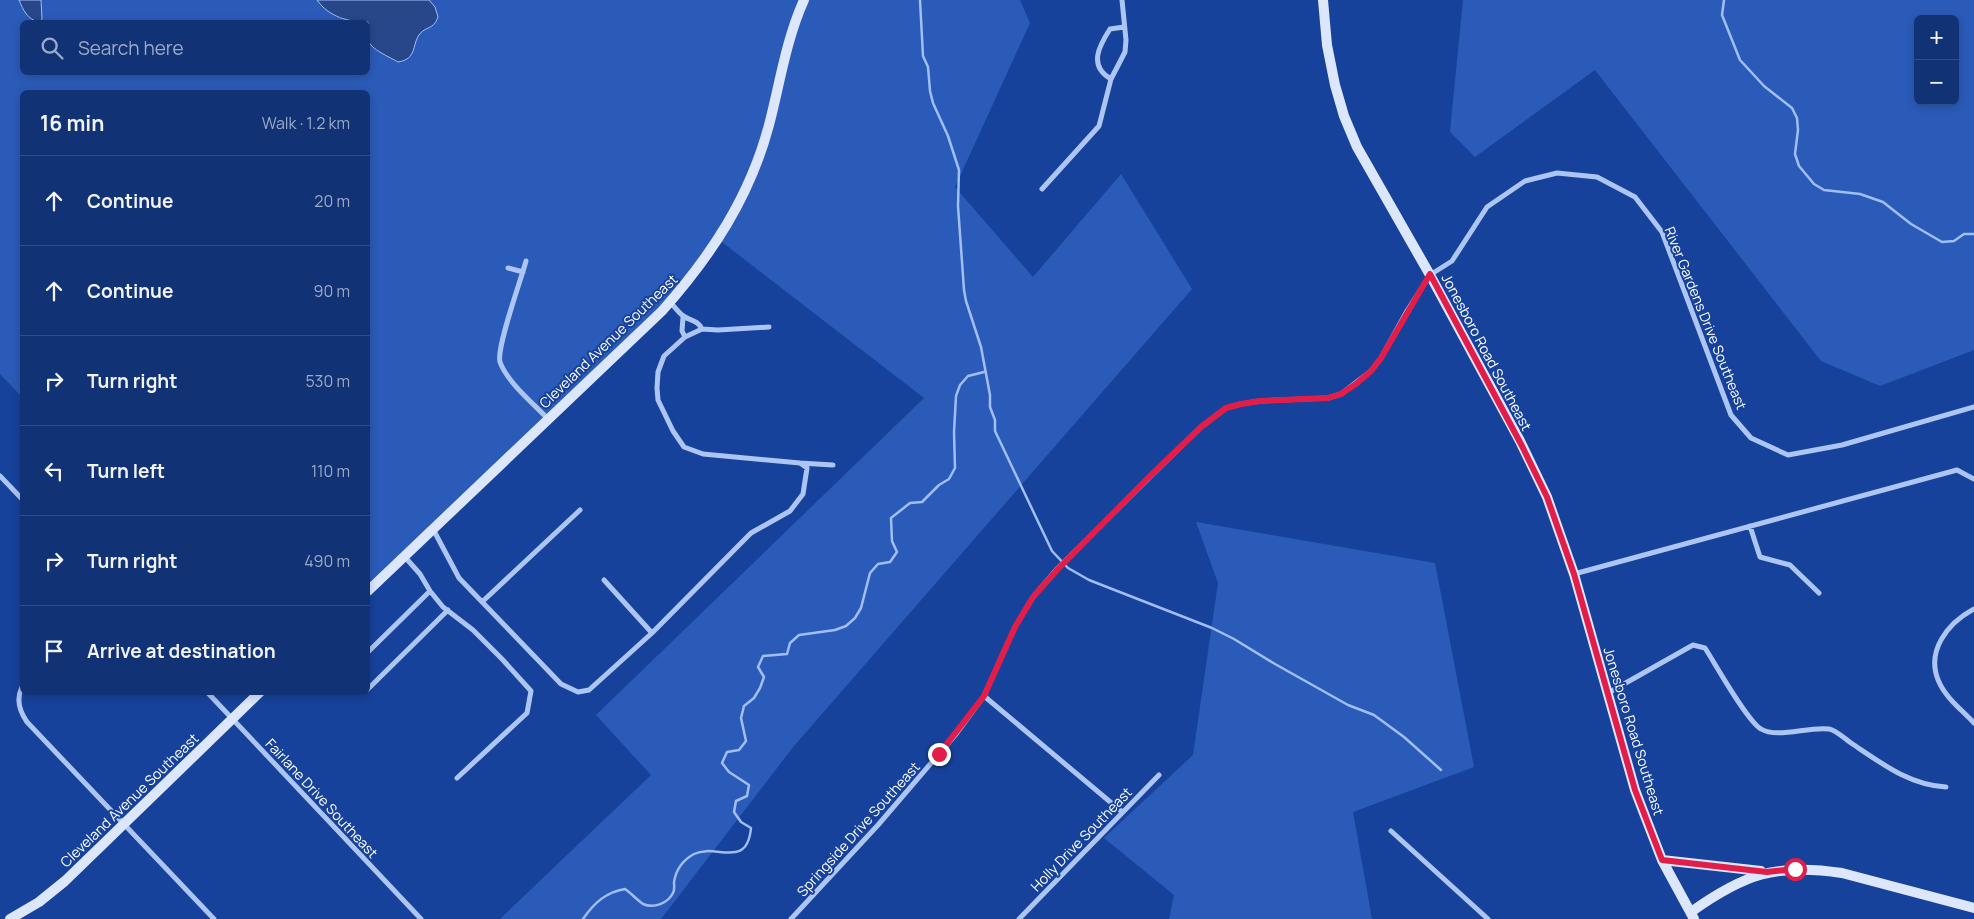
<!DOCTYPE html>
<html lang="en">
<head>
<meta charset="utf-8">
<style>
  :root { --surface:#113274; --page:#1e3e7c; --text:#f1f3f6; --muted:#9caac5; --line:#304d86 }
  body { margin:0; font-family:Manrope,sans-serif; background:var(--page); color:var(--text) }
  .controls { position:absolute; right:15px; top:15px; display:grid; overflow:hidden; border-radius:8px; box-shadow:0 2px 8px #0003 }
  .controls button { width:45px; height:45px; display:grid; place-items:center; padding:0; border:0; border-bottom:1px solid var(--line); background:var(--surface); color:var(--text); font:25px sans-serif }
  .stop { position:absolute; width:15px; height:15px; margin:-11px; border:4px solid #e11d48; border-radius:50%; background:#fff }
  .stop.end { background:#e11d48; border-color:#fff; box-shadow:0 1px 5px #0008 }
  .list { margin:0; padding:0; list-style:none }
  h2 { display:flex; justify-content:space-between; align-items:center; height:65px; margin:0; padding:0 20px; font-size:21px }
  h2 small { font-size:16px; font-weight:400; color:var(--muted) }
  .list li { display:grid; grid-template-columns:32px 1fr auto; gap:15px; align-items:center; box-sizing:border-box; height:90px; padding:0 20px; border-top:1px solid var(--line) }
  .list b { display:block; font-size:19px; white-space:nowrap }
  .list em { font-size:16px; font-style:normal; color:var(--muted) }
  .icon { flex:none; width:28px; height:28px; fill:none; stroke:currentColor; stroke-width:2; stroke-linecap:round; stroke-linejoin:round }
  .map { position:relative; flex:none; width:1974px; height:919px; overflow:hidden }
  .search { position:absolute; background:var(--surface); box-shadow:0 2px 8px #0003; left:20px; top:20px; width:350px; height:55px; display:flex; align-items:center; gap:12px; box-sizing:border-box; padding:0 18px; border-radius:8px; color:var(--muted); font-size:19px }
  .panel { position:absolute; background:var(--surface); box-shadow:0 2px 8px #0003; left:20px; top:90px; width:350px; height:605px; border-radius:8px }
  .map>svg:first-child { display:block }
  .green { fill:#2b5bb8; fill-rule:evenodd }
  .water { fill:#27478a; stroke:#a0bef4 }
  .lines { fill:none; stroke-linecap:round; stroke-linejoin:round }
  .stream { stroke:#a0bef4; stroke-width:2.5 }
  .street { stroke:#adc5f2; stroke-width:5 }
  .secondary { stroke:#dce6fc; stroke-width:10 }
  .route { stroke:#e11d48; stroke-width:6 }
  .labels { text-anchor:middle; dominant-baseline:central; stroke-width:4; stroke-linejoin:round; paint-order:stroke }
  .street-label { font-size:14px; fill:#fff; stroke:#17429b }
</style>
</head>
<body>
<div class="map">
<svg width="1974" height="919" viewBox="0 0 1974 919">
  <rect width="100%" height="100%" fill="#17429b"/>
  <path class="green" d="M0,0h1020l10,23 -75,164 78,90 88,-103 71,115 -398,457 -133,173h-161l151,-144 -55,-60 328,-317 -202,-156 -38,51 -316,301v-502h-346v305l-22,-23zM22,22h346v50h-346z
    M1463,0h511v350l-94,36 -59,-25 -226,-291 -120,87 -25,-25zM1918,19h37v82h-37z
    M1196,522l239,41 39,204 -121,45 19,107h-203l5,-24 -70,-57 89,-83 25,-172z"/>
  <path class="water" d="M19,0h22l1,19 -3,3c-11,-2 -16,-12 -20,-22z
    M317,0h112l6,7 3,10c-4,13 -13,9 -19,18 -7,10 -2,24 -21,27 -8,-5 -27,-12 -30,-22 -2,-5 0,-13 0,-18 -20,0 -39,-5 -51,-22z"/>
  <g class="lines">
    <path class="stream" d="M920,0l3,56 5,11 2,24 3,12 15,33 11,34 -1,36 6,84 2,11 15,46 9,48v12l5,13v11l57,120 16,17 21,12 123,48 22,11 41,25 73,41 26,10 30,22 37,33
      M1724,0l-2,15 18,45 24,26 28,22 5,10 1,12 -3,24 4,12 15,18 10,6 36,4 23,8 28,22 31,18 12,-1 10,-7h10
      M583,919c11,-16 23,-27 42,-30 6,4 12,11 18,15 11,5 25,-1 30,-11 2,-3 1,-7 1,-11 2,-12 9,-22 20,-28 22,-11 53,16 57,-26l-10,-6 -7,-10 2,-11 11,-5 2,-11 -20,-13 -7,-9 5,-11 12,-2 7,-9 -5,-23 3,-12 10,-8 6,-10 4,-11 -6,-10 5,-11 24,-2 3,-11 9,-8 36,-5 11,-4 9,-8 6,-10 9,-35 8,-9 12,-2 7,-10 -5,-11 -1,-23 19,-15 12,-1 17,-17 10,-6 6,-11 -1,-36 2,-36 4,-11 8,-9 16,-4"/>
    <path class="street" d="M1111,79c-23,-13 -12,-33 -1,-50l14,-2
      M1042,189l57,-63 12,-47 14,-27 1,-12 -4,-40
      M526,261c-5,19 -30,87 -26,101 7,20 34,42 48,57
      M508,268l15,4
      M670,302c4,4 8,10 12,13 7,6 15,4 20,14
      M683,317l-1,14 3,6
      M800,463l33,2
      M0,476l22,23
      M1750,526l10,31 30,8 29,28
      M433,529l26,49 78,81 24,25 17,8 11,-2 63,-57 99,-100 39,-22 13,-17 4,-26 -7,-5 -97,-9 -19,-7 -11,-16 -15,-31 -1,-12 1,-16 6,-16 21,-19 17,-8 16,1 51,-3
      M404,556l16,18 10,17 13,16 30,23 29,29 29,32 -4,22 -70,65
      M1574,574l383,-104 17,9
      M604,580l48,53
      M482,602l98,-92
      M1974,609c-26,14 -49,42 -35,73 7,16 23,28 35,41
      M368,652l62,-61
      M22,687c-6,12 -2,25 5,35l187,197
      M368,689l80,-79
      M207,692l214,227
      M359,692h3
      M1608,693l85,-48 12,3c11,17 42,73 56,81 16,10 48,-3 68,0 7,1 16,10 22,14 30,20 58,42 95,44
      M984,696l137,115
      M1391,831l97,88
      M791,919l87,-94 78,-91 28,-38 31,-69 18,-30 24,-28 92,-91 52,-51 25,-19 15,-4 19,-3 68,-3 13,-4 30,-23 10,-13 26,-47 23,-36 22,-14 35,-54 38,-26 32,-8 40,4 38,20 27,35 69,183 20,23 37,17 54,-10 132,-38
      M1019,919l140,-144"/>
    <path class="secondary" d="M1323,0l4,45 8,40 9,31 13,31 73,128 90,166 27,56 27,77 61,216 27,70 32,59
      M368,591l294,-280c49,-55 88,-114 107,-186 11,-42 17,-85 35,-125
      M1662,860l99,11
      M1691,912c53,-38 85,-49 151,-39l132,35
      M10,919l29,-17 26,-21 195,-189"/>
  </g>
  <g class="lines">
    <path class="route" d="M939,754l45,-58 31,-69 18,-30 25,-28 90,-91 53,-51 25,-19 15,-4 19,-3 68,-3 13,-4 15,-10 15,-13 10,-13 49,-84 92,172 25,51 27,77 61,216 27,70 105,12 28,-3"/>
  </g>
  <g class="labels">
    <g class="street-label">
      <text transform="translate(1706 318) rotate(68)">River Gardens Drive Southeast</text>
      <text transform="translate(608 341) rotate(-44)">Cleveland Avenue Southeast</text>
      <text transform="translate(1487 352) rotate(62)">Jonesboro Road Southeast</text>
      <text transform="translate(1634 731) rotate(73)">Jonesboro Road Southeast</text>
      <text transform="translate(322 798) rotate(47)">Fairlane Drive Southeast</text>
      <text transform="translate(129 800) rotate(-44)">Cleveland Avenue Southeast</text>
      <text transform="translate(858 829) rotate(-48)">Springside Drive Southeast</text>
      <text transform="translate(1081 839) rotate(-46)">Holly Drive Southeast</text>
    </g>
  </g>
</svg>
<div class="controls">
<button>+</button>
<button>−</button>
</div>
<div class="stop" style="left:1795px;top:869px"></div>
<div class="stop end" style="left:939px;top:754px"></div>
<div class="search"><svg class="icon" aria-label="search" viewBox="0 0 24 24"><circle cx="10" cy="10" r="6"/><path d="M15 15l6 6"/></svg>Search here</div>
<section class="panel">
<h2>16 min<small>Walk · 1.2 km</small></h2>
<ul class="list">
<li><svg class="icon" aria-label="ahead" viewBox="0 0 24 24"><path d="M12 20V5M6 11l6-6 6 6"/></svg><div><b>Continue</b></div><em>20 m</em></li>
<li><svg class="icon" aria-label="ahead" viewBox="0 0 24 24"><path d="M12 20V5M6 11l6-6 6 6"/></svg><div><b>Continue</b></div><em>90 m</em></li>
<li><svg class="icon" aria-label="right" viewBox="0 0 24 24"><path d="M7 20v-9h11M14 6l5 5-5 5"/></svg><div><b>Turn right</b></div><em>530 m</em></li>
<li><svg class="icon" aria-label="left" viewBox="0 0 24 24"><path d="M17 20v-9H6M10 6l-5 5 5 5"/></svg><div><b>Turn left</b></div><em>110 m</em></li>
<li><svg class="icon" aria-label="right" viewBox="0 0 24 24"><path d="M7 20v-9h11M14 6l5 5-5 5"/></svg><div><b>Turn right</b></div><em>490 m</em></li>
<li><svg class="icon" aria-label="arrive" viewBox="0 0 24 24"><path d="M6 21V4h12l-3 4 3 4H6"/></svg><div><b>Arrive at destination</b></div></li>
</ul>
</section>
</div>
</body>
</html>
